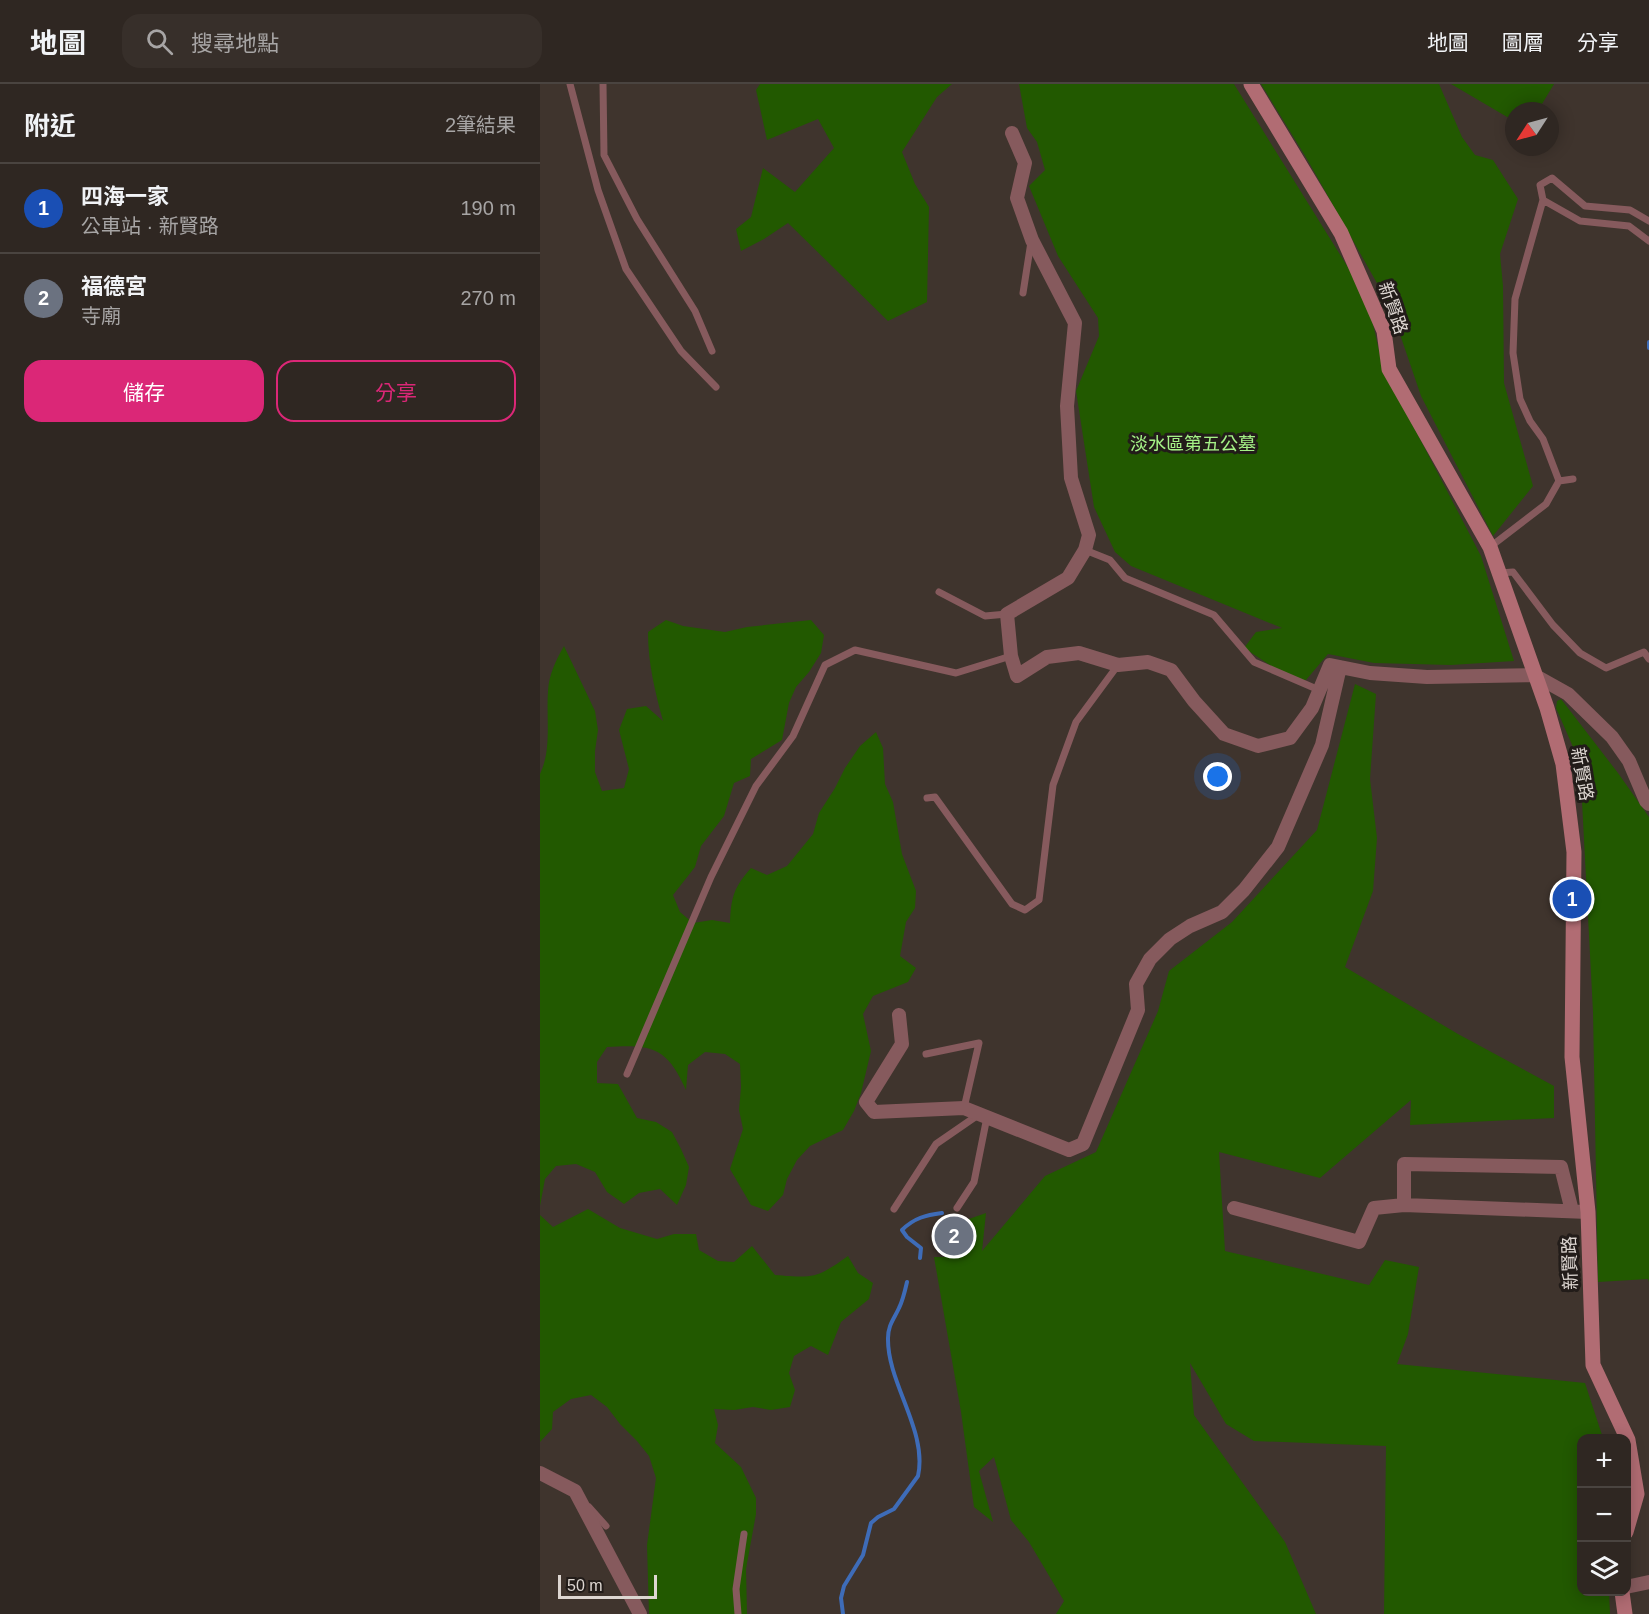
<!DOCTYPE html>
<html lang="zh-TW">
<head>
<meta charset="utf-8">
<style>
  :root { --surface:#2f2722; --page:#372f2a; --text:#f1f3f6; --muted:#a7a5a5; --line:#4a4440; --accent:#db2777 }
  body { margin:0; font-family:Arial,"Noto Sans TC",sans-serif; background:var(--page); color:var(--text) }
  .controls { position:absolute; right:18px; bottom:18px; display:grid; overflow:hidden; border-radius:12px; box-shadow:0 3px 15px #0003 }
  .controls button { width:54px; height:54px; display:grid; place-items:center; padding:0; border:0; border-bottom:2px solid var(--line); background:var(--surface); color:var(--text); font:30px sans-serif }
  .compass { position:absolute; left:965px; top:18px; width:54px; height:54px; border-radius:50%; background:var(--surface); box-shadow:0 3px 15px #0003; rotate:234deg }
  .scale { position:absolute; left:18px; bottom:15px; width:99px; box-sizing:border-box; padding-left:6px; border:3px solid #ddd6d1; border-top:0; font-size:16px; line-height:21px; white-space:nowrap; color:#ddd6d1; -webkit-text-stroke:4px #221c19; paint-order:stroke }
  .you { position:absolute; left:678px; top:693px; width:21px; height:21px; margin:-15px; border:4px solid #fff; border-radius:50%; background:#1a73e8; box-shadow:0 0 0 9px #1a73e833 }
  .badge { display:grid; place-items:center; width:39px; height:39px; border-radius:50%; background:var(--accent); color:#fff; font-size:20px; font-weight:700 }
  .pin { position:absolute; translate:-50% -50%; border:3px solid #fff; box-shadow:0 2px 6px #0006 }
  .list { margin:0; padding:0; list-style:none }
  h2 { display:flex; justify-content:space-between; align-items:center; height:78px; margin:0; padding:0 24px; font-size:26px }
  h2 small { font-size:20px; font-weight:400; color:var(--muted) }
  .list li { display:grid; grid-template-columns:39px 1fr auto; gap:18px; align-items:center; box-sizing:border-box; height:90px; padding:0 24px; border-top:2px solid var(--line) }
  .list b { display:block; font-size:22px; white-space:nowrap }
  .list p { margin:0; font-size:20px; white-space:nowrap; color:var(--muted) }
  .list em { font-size:20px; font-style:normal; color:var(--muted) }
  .actions { display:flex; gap:12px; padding:18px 24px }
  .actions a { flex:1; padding:14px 0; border:2px solid var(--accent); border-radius:18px; text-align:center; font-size:21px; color:var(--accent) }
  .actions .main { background:var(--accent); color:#fff }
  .icon { flex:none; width:33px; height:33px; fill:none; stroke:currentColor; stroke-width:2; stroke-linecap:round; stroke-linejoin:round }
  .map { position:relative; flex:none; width:1109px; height:1530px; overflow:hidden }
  header { display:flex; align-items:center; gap:36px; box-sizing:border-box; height:84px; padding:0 30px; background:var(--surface); border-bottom:2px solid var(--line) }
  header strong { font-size:28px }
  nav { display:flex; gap:33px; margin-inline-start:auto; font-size:21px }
  .search { width:420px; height:54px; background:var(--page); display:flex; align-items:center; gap:15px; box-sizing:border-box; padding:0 21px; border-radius:18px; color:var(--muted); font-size:22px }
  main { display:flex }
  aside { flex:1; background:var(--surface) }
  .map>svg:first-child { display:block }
  .green { fill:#225900 }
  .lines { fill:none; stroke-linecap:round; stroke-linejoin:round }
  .stream { stroke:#3e6cb8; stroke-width:4 }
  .lane { stroke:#865a5d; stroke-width:7 }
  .street { stroke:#865a5d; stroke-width:14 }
  .secondary { stroke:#b16c73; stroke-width:15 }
  .labels { text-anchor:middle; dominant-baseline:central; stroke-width:6; stroke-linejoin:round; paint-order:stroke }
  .street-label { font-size:18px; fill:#ddd6d1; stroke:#221c19 }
  .park-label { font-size:18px; fill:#a5f287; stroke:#221c19 }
</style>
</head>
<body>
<header>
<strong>地圖</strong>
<div class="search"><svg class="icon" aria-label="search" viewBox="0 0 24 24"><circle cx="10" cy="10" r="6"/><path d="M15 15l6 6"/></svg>搜尋地點</div>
<nav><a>地圖</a><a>圖層</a><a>分享</a></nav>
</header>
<main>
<aside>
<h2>附近<small>2筆結果</small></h2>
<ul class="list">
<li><span class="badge" style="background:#1a4fb4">1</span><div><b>四海一家</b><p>公車站 · 新賢路</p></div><em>190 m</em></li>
<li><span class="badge" style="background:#6b7280">2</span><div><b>福德宮</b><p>寺廟</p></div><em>270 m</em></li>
</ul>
<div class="actions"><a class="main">儲存</a><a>分享</a></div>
</aside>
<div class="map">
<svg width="1109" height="1530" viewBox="0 0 1109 1530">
  <rect width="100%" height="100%" fill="#3f342d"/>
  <path class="green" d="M220,0h192l-15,13 -35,55 13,32 14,23 -2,95 -39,19 -100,-98 -24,16 -23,12 -5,-22 15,-12 12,-49 32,24 39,-44 -16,-29 -51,21 -11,-50z
    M479,0h215l133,214 16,70 98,188 33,105 -63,4 -77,-2 -46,-9 -22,26 -15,-1 -47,-31 12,-16 26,-4 -151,-62 -16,-14 -21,-45 -18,-116 23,-55 -1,-18 -40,-62 -29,-70 16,-16 -8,-28 -10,-14z
    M721,0h178l23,53 13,18 18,5 25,39 -18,55 3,32 1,97 29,103 -40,50 -72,-140 -30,-88 -84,-149z
    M911,0h103l-15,25 -2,2h-23v10z
    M126,536l17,6 42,6 22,-5 64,-7 13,15 -3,18 -12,19 -13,15 -7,16 -7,37 -31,19 -1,17 -16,7 -10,33 -23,30 -6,21 -22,28 7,17 13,11 19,-3 18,3c1,-26 4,-36 21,-55l16,7 20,-9 26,-32 6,-21 16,-25 10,-20 15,-22 16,-14 7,16 2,36 8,18 9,52 14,37 -1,17 -9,14 -6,34 16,12 -8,14 -35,14 -10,18 8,37 -10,42 -7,18 -11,19 -33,16 -13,14 -10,19 -4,16 -15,16 -17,-6 -21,-36 13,-40 -4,-19 2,-23 -1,-23 -15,-10 -20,-2 -17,13 -2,25c-19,-43 -34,-46 -79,-43l-10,15v21l21,1 19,34 19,4 16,10 9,17 8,18 -3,18 -9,20 -17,-16 -21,4 -15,11 -17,-12 -12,-20 -19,-8 -20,2 -11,13 -5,27v-432c12,-25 6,-56 8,-83 1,-17 8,-31 16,-45l31,65 3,19 -3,21v21l7,19 22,-3 5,-19 -10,-39 8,-21 19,-3 17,15c-8,-30 -15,-57 -15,-89z
    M815,600l21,10 -6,85 7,59 -4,53 -28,76 113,67 96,52v32l-144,7 1,-25 -91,78 -101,-26 6,99 144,34 16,-25 34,7 -11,67 -11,30 188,19 18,55h-21v154h27l1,22h-226l2,-168 -132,-5 -28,-17 -36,-61 4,52 91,127 31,72h-260l8,-13 -35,-59 -18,-22 -17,-63 -15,14 14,51 -19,-15 -13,-95 -27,-155h27l5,-37 20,-7 -4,38 63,-75 51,-24 62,-141 11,-40 63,-49 85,-92z
    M1021,615l57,74 31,44v465l-1,-3 -50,3 -5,-270 -13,-249 -24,-55 1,-7z
    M48,1125l32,19 37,11 17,-5h22l3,16 19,11 16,1 18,-16 23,29c38,3 41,4 73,-19l10,17 15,10 -4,16 -28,23 -13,33 -17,-9 -17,10 -5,17 6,17 -5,17 -19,3 -18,-3 -19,3 -20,-1 4,16 -3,18 26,24 15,31v16l-10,55 1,45h-98l-2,-69 9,-67 -7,-22 -12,-15 -17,-17 -13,-17 -16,-12 -20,4 -18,13 -1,17 -12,13v-227l13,12z"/>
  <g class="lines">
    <path class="stream" d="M1109,258v6
      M380,1174l1,-10 -14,-11 -5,-7c12,-12 24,-15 40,-17
      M303,1530l-2,-16 3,-12 19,-31 8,-32 7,-6 16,-8 24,-33c10,-45 -31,-93 -30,-138 0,-13 6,-19 11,-30 4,-8 6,-17 8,-26"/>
    <path class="lane" d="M30,0l28,106 28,79 55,82 35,36
      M63,0l1,71 33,64 58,92 17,40
      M1003,116l-3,-15 12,-7 33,28 45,4 19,11
      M483,209l8,-51
      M1019,397l14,-2
      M950,463l56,-43 13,-23 -16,-42 -13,-18 -10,-22 -7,-46 2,-54 28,-99 37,21 49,5 20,15
      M545,466l25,10 15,18 89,37 40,47 65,28
      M960,489l13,-1 40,53 27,28 26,15 38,-16 5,7
      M399,508l46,24 22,-2
      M387,714l8,-1 77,107 13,6 14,-10 14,-115 23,-63 42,-57
      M386,970l53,-11 -15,65
      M87,990l84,-197 45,-91 37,-50 32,-71 30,-15 101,23 55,-17
      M417,1124l17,-26 13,-65
      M354,1125l42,-65 42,-29
      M49,1423l17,19
      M198,1530l-2,-25 8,-55"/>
    <path class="street" d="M472,49l13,30 -8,35 15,42 43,83 -8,83 4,72 18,57 -4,15 -17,28 -61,36 4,42 6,20 30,-19 32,-4 39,12 30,-3 23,8 23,31 30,33 34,12 32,-8 22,-30 18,-43 40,8 57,4 107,-2 34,19 44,43 17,24 17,40 3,3
      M359,931l3,29 -36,58 8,10 90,-4 105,42 14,-6 55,-134 -2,-26 14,-25 20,-20 20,-13 32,-14 22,-22 34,-43 44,-102 18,-78
      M864,1121v-41l157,3 11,44
      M694,1124l125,34 15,-34 30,-3 184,7
      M0,1389l35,18 65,123
      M1086,1503l23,-5"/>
    <path class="secondary" d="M711,0l90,149 43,98 5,38 101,178 57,161 16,56 11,88 -2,205 16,155 5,153 35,75 9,54 -11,38
      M1082,1508l3,22"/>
  </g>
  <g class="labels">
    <g class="street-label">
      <text transform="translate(853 224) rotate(71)">新賢路</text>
      <text transform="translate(1042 690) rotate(80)">新賢路</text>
      <text transform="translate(1030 1179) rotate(-92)">新賢路</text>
    </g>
    <g class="park-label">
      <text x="653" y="360">淡水區第五公墓</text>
    </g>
  </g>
</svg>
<div class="controls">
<button>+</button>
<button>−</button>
<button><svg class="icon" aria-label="layers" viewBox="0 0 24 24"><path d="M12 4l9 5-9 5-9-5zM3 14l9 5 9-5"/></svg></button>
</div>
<svg class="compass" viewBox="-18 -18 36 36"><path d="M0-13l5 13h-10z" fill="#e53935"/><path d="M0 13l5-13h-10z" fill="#a7a5a5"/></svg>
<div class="scale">50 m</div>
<div class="you"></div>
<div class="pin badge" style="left:1032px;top:815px;background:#1a4fb4">1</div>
<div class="pin badge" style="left:414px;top:1152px;background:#6b7280">2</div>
</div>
</main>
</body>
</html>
